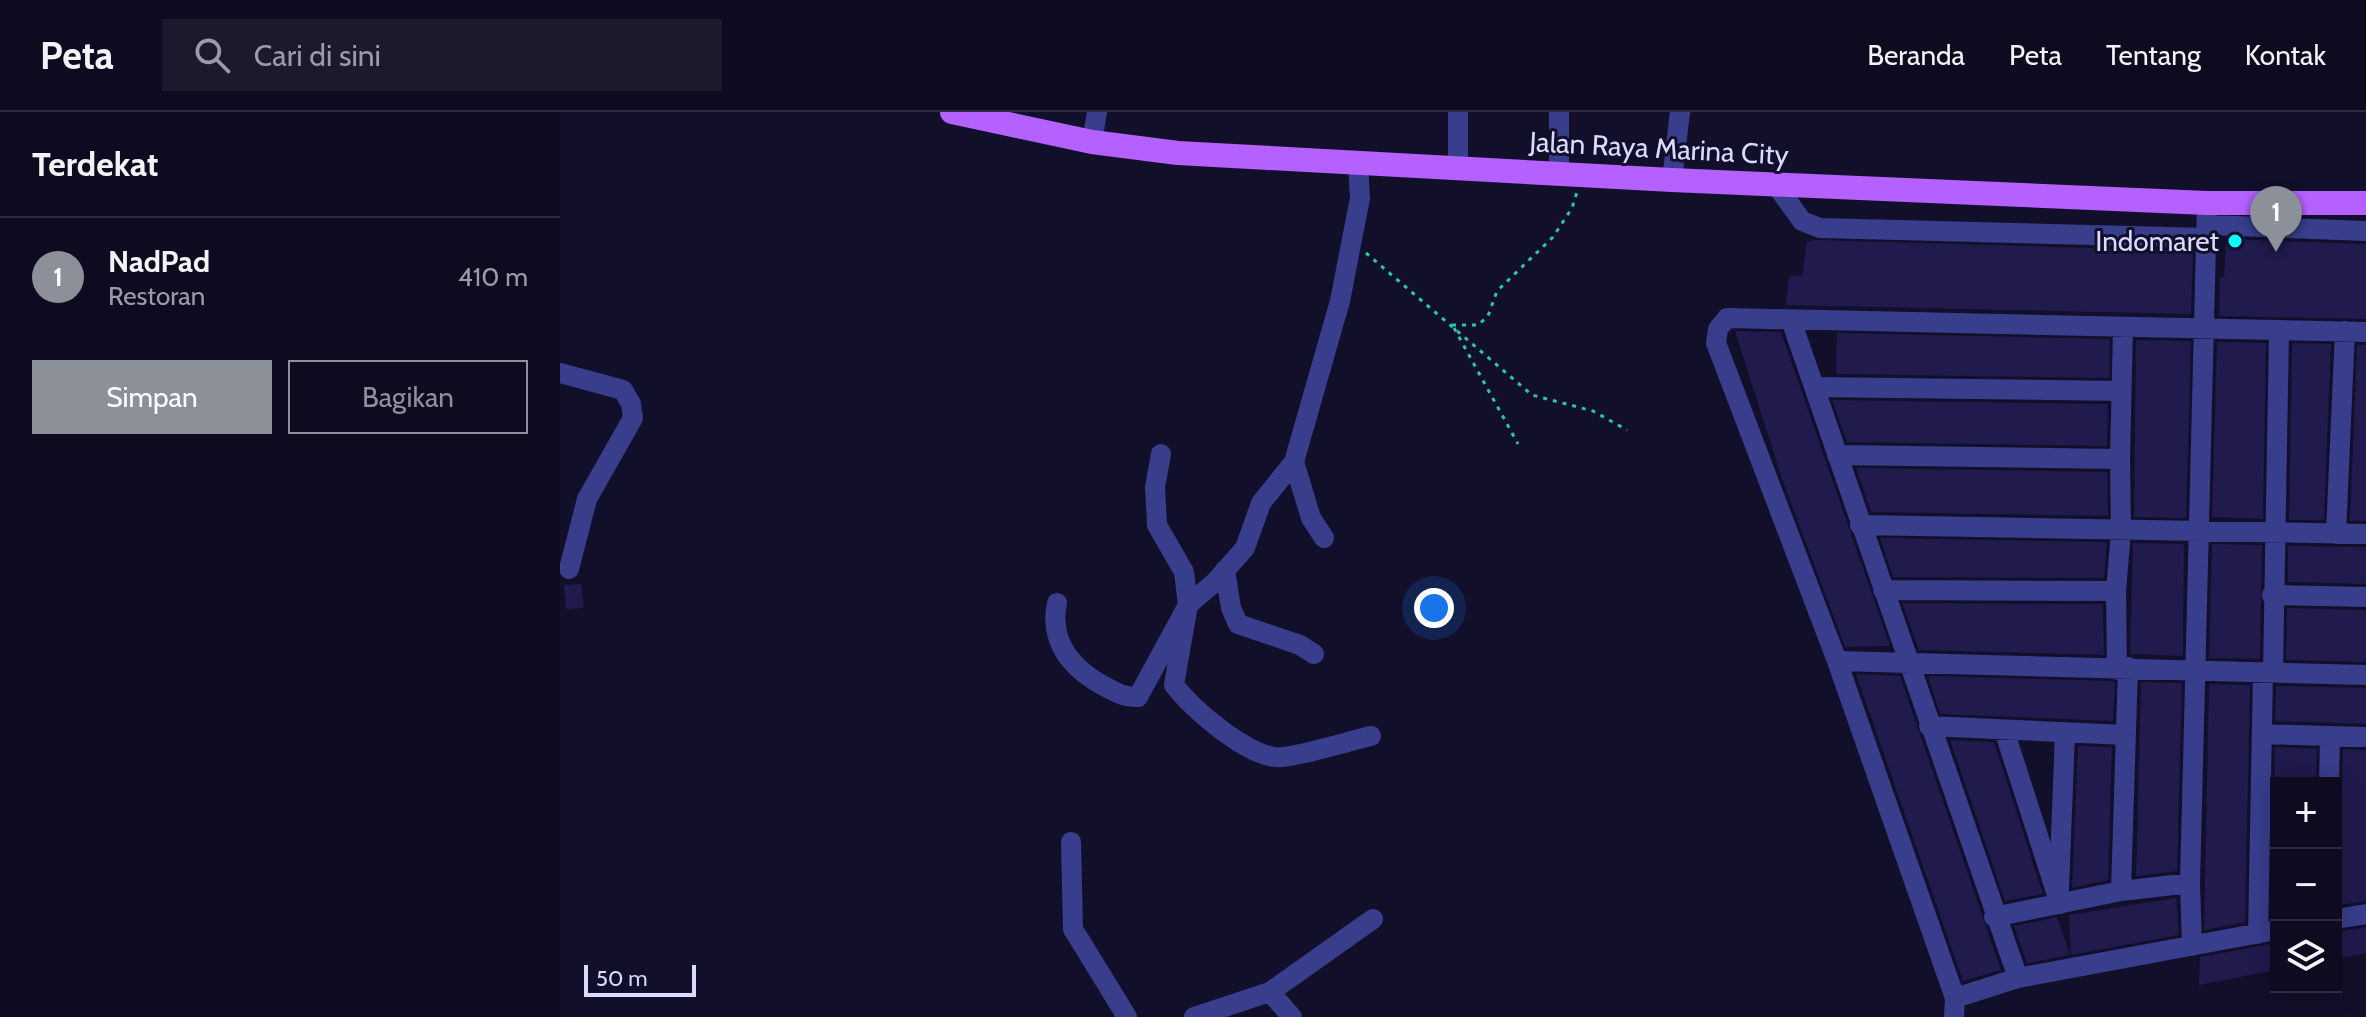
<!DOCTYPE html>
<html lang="id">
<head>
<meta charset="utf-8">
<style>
  :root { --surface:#0e0b20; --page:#1c192d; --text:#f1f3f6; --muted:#9b9ba5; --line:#2e2b3e; --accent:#8c9099 }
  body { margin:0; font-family:Cabin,sans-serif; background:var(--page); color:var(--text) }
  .controls { position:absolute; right:24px; bottom:24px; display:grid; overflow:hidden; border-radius:0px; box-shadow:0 4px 20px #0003 }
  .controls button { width:72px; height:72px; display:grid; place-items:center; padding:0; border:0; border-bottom:2px solid var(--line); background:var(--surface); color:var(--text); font:40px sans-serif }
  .scale { position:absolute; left:24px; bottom:20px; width:112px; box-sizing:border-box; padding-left:8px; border:4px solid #dadaff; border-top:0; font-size:22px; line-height:28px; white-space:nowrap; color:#dadaff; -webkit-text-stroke:6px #120f2b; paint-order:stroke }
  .you { position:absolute; left:874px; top:496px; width:28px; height:28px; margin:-20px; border:6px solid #fff; border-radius:50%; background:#1a73e8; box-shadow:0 0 0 12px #1a73e833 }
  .badge { display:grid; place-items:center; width:52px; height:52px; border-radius:50%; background:var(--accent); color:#fff; font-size:26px; font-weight:700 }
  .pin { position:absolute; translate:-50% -66px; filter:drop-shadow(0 2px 4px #0008) }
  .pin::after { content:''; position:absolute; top:42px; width:28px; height:24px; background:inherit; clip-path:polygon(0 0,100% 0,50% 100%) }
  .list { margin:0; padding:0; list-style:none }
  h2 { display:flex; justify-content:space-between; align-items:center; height:104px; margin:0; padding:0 32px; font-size:34px }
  h2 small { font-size:26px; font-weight:400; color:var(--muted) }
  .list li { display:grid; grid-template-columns:52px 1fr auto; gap:24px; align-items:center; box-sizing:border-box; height:120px; padding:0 32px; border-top:2px solid var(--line) }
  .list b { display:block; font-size:30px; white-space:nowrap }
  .list p { margin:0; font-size:26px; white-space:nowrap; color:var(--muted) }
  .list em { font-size:26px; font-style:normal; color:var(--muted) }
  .actions { display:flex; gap:16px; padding:24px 32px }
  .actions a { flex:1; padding:18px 0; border:2px solid var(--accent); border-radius:0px; text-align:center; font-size:28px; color:var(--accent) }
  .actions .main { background:var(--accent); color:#fff }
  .icon { flex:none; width:44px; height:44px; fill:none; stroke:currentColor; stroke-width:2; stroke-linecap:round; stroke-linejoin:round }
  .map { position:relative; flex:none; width:1806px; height:905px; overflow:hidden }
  header { display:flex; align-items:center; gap:48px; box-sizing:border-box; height:112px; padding:0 40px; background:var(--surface); border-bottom:2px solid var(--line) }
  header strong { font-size:38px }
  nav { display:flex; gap:44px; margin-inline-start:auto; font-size:28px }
  .search { width:560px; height:72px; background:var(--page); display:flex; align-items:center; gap:20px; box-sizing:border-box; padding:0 28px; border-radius:0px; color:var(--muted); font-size:30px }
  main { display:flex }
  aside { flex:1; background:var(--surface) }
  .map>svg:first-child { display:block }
  .building { fill:#201a4d }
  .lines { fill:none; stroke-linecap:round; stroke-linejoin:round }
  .path { stroke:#2ac3ab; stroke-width:3; stroke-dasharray:4 6; stroke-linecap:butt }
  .minor { stroke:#383d8c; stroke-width:20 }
  .major { stroke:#b561ff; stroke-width:24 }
  .poi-dot { fill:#06feff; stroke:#120f2b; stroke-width:3 }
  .labels { text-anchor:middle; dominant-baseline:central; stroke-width:6; stroke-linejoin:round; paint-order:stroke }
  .street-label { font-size:28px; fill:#dadaff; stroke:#120f2b }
  .poi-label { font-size:28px; fill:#dadaff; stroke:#120f2b; text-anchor:end }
</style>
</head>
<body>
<header>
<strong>Peta</strong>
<div class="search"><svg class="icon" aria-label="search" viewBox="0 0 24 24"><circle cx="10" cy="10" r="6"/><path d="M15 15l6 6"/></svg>Cari di sini</div>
<nav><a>Beranda</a><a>Peta</a><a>Tentang</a><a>Kontak</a></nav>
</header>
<main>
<aside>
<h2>Terdekat<small></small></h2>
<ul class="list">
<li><span class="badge">1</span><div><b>NadPad</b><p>Restoran</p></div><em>410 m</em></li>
</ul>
<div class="actions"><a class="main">Simpan</a><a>Bagikan</a></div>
</aside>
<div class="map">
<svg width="1806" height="905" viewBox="0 0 1806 905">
  <rect width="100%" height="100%" fill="#120f2b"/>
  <path class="building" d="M1666,127l140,5v75l-147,-3 1,-39h4z
    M1255,128l378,11 -2,63 -405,-9 3,-29h13l5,-34z
    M1175,219l46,1 109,314 -45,1 -63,-168z
    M1277,221l273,6 -1,39 -273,-4z
    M1576,228l55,1 -5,177 -52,-1z
    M1657,230l49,1 -3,176 -51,-2z
    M1732,231l39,1 -7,176h-35z
    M1797,233h9v176h-16z
    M1272,288l276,4 -1,42 -260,-4z
    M1296,356l251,4 1,44 -237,-4z
    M1320,426l227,4 -3,36 -211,-1z
    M1573,431l51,1 -1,112 -53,-2z
    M1652,432l50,1 -2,114 -51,-1z
    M1728,434l78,1v37l-78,-2z
    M21,472l3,24 -18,1 -2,-24z
    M1342,491l201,1 1,51 -185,-5z
    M1727,496l79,2v52l-80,-2z
    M1296,562l44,2 101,294 -38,11z
    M1368,564l183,5 4,1 -2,39 -173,-7z
    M1581,570l41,1 -5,188 -41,5z
    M1649,572l41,1 -5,237 -41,8z
    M1716,574l90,2v36l-91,-3z
    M1390,628l44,2 49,152 -38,7z
    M1518,634l34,1 -4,133 -36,8z
    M1715,635l42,2 -1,34h-40v134l-5,1z
    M1783,637l23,1v151l-30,5v-112l6,-11z
    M1616,786l3,37 -108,20 -2,-40z
    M1497,805l13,38 -43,8 -13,-37z
    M1806,815v26l-30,6v-27z
    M1716,831v27l-77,15 1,-28z"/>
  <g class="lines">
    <path class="path" d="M806,141l166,142 61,16 34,19
      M892,213h26l10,-9 9,-25 56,-54 19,-29 5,-16
      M894,216l64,116"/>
    <path class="minor" d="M532,30l5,-30
      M898,56v-56
      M999,60v-60
      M1112,68l8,-68
      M1216,73l26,36 18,7 387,10
      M1647,113l159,6
      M1231,208l227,658
      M0,261l63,17 8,14 2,14 -46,81 -18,70
      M1254,275l307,4
      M601,342l-6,33 2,38 27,47 4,33 -14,80c19,25 69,67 100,72 14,3 78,-17 97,-21
      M1277,343l283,4 1,72 -5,60
      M1560,347l3,-131
      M734,350l17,56 13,20
      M1300,413l506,9
      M1776,422l9,-203
      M665,458l6,38 7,16 62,21 14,9
      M1323,478l233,1 1,79
      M1712,483l94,2
      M497,491c-8,38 13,64 45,82 12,6 22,13 36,12l50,-92 27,-23 30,-34 16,-45 33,-41 46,-161 20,-103 -2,-34
      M1277,549l529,14
      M1713,561l6,-342
      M1369,614l196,9
      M1444,618l56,174
      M1702,622l104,3
      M1769,671l1,-47
      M511,730l2,87 54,88
      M1499,777l6,-156
      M1561,779l7,-224
      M1434,805l127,-26 69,-8
      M1776,807l30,-5
      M1698,822l5,-261
      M1632,834l-2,-63 17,-680
      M710,880l22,25
      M1395,886l63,-20 258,-48
      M634,905l76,-25 103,-73
      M1394,905l1,-19 -118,-337 -121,-318 2,-14 9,-11 639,14"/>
    <path class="major" d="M392,0l140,30 86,11 494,27 535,23h159"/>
  </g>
  <circle class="poi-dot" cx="1675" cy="129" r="8"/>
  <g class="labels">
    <g class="street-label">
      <text transform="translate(1099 36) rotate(3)">Jalan Raya Marina City</text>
    </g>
    <g class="poi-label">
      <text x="1659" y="129">Indomaret</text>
    </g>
  </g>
</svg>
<div class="controls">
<button>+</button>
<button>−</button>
<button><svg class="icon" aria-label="layers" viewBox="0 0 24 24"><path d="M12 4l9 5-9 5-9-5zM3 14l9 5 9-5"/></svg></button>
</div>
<div class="scale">50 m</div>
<div class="you"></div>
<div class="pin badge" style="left:1716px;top:140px">1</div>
</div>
</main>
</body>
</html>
